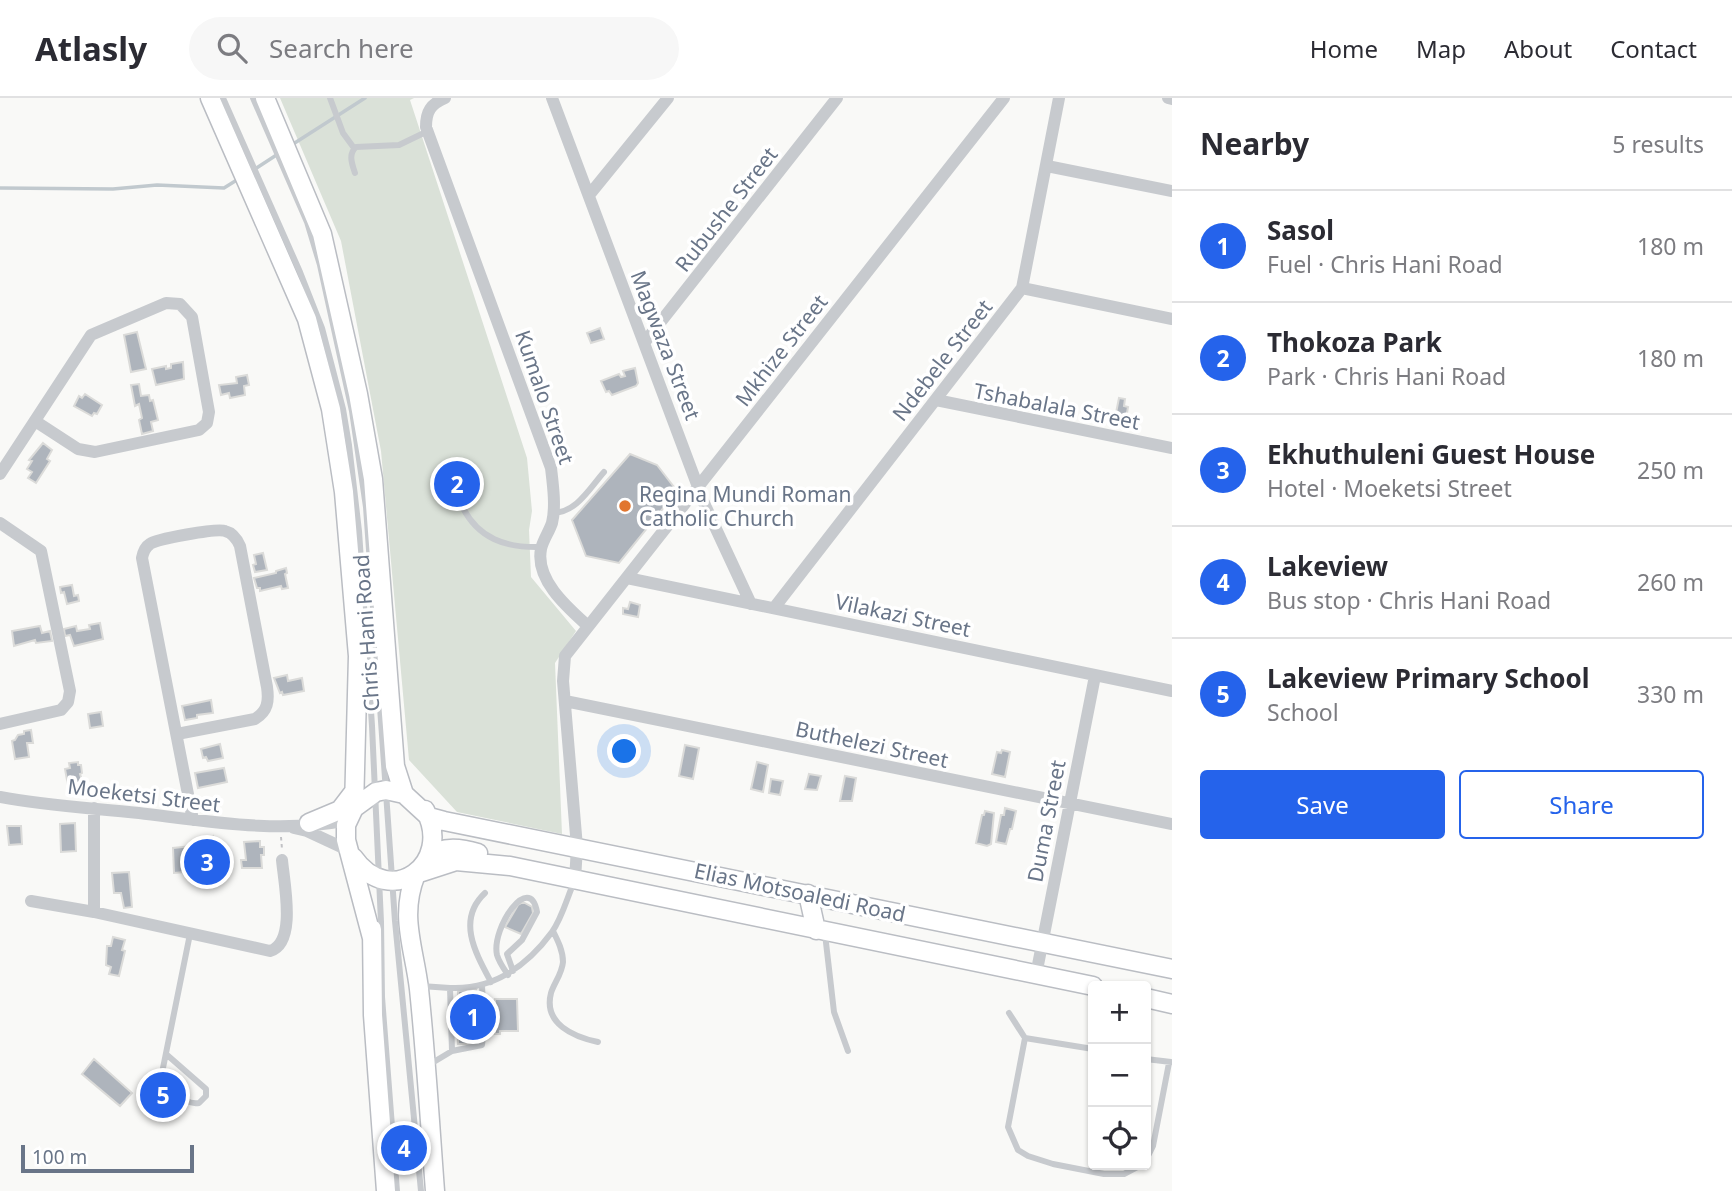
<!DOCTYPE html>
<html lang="en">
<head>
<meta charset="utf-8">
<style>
  :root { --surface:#fff; --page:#f7f7f7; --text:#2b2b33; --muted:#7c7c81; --line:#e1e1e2; --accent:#2563eb }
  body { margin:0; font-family:"Noto Sans",sans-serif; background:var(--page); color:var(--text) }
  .controls { position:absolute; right:21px; bottom:21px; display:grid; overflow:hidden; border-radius:7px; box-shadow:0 2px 5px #0004 }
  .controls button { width:63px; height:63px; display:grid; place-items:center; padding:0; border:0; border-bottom:2px solid var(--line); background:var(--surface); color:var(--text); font:35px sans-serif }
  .scale { position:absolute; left:21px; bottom:18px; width:173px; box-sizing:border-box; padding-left:7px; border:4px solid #697588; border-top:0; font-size:19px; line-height:24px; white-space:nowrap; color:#697588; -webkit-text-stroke:5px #fff; paint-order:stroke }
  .you { position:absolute; left:625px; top:654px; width:24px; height:24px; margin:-18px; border:5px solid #fff; border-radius:50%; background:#1a73e8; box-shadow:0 0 0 10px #1a73e833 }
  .badge { display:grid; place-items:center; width:46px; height:46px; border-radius:50%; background:var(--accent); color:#fff; font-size:23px; font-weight:700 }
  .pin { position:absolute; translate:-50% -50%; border:4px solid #fff; box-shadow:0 2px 7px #0006 }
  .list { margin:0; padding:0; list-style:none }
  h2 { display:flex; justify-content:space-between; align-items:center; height:91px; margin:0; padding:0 28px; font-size:30px }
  h2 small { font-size:23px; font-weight:400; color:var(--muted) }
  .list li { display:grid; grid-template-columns:46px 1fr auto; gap:21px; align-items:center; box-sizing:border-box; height:112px; padding:0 28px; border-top:2px solid var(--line) }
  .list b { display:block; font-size:26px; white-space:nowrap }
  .list p { margin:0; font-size:23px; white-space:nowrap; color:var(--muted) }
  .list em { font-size:23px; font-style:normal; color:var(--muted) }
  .actions { display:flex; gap:14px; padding:21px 28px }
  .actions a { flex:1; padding:16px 0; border:2px solid var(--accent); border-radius:7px; text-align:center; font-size:24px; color:var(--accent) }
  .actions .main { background:var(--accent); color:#fff }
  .icon { flex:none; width:38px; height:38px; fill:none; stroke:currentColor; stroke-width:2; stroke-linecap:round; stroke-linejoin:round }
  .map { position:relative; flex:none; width:1172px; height:1093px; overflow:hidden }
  header { display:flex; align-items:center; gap:42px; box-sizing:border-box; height:98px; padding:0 35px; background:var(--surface); border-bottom:2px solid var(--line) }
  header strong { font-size:33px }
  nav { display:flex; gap:38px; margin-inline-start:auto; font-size:24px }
  .search { width:490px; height:63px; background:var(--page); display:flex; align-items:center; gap:18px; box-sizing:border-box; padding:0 24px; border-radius:38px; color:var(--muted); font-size:26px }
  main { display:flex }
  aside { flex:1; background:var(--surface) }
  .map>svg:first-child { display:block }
  .green { fill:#dae1d8 }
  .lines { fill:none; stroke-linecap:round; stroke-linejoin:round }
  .stream { stroke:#c1c9ce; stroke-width:3.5 }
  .building { fill:#aeb4bc; stroke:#dbdbd9; stroke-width:2 }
  .secondary-casing { stroke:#babdc3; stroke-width:21 }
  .path { stroke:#c1c2c5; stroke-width:2; stroke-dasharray:3.5 3.5; stroke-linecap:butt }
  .lane { stroke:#c7cace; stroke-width:6 }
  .street { stroke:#c7cace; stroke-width:12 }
  .secondary { stroke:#fff; stroke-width:18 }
  .poi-dot { fill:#e1752f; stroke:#fff; stroke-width:2.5 }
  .labels { text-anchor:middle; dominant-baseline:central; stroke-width:7; stroke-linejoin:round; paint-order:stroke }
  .street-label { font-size:21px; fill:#697588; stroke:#fff }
  .poi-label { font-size:21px; fill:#697588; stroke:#fff; text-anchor:start }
</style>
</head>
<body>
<header>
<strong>Atlasly</strong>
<div class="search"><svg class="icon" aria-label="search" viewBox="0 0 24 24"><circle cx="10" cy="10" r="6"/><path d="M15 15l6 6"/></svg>Search here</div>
<nav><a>Home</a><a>Map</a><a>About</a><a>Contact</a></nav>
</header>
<main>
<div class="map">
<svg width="1172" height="1093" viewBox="0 0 1172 1093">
  <rect width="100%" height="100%" fill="#f9f9f7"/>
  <path class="green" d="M280,0h134l-4,2 117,358 5,53 -3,19 2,47 45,54 -21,32 7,171 -105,-22 -48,-52 -28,-309 -40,-210z"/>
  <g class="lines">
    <path class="stream" d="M290,48l75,-48
      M255,71l23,-15
      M0,90l113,1 44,-4 67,3 16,-10"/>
  </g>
  <path class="building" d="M600,230l4,11 -13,4 -4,-10z
    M137,234l9,37 -15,3 -7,-37z
    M183,264l1,17 -28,6 -4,-16 14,-3v3l5,-1v-4z
    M635,270l3,15 -2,3 -24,9 -3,-4 -3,1 -5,-11 18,-7 2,3 4,-1 -2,-5z
    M247,277l2,10 -5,1 1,9 -15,3 -1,-5 -8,2 -2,-10 18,-2 -1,-6z
    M139,286l2,12 8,-1 1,6 3,-1 5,20 -7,2 2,9 -11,3 -3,-14 3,-2 -3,-14 -4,2 -4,-21z
    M85,296l17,11 -5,9 -3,-1 -2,3 -18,-10 5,-10 3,2z
    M1119,300l6,1 -1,7 4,1 -3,18 -11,-2z
    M43,345l9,7 -5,9 3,2 -14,22 -8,-5 4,-6 -5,-3 5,-8 -3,-1z
    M630,356l27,11 20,26 -58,72 -33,-7 -14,-36z
    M263,455l4,17 -12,2 -2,-7 3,-1 -2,-9z
    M286,470l1,5 -2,1 3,14 -6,1 -1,-3 -21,5v-3h-3l-3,-10 22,-5v-2z
    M72,487l2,11 4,-1 1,6 -12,3 -3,-12 -3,1 -1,-6z
    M630,504l10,3 -2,12 -15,-3v-6l5,1z
    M100,525l3,16 -29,7 -4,-11 -5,1 -1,-7 12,-3 1,5 13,-2 -1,-4z
    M40,528l2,7 8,-2 2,10 -16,2 -1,-3 -21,6 -2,-15z
    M287,577l1,6 14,-3 2,13 -21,4 -1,-3 -2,1 -6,-15z
    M211,602l2,13 -16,2v3l-12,2 -3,-14z
    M101,614l2,14 -13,2 -2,-14z
    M31,632l2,13h-6l2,14 -14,2 -3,-18 3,-1 3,-5 6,-1v-3z
    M220,646l3,14 -15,3 -2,-4 -3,1 -2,-9z
    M685,647l14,3 -6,31 -14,-3z
    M1002,652l8,2 -5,25 -13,-3 5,-22 4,1z
    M78,664v3h3l1,8 -2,1 5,16 -13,3 -3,-2 -4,-22 5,-1 -1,-5z
    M757,664l11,3 -5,27 -12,-3z
    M224,670l3,14 -29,6 -3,-15z
    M809,676l12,2 -4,14 -12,-1z
    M845,678l11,2 -4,23h-12z
    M771,681l12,2 -3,14 -11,-2z
    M1005,710l11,3 -4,18h-2l-4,15 -10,-2 5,-27h3z
    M985,713l9,2 -3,31 -4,2 -11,-3 6,-28h2z
    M75,725l1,28 -15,1 -1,-28z
    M7,728h14l1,18 -13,1z
    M213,738l4,41 -18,-1 -3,-28 6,-1v-4l6,-1v-5z
    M260,743v6h4v8h-3l1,13h-20l-1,-8h5l-2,-18z
    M192,748v8h-3l1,11 -5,1v6l-11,1 -1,-25z
    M129,774l3,35 -8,1 -3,-15h-7l-2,-20z
    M523,804l9,5 1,6 -12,21 -16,-7 13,-22z
    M113,839l12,3 -3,10 3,1 -6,25 -10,-2 2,-7 -5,-2 1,-19h4z
    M476,892v16h19v19l-17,1 1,18h-21v-53z
    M495,901h22l1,32h-18v3h-5z
    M94,961l38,34 -12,13 -38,-32z"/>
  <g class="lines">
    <defs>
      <path id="secondary" d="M210,0l97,221 24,90 13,83 14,164 -4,152
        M265,0l57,136 36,160 15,85 22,287 9,28
        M309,725l31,-13 13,-17
        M353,759c38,54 101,6 72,-47
        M428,759c14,-12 34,-9 50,-4
        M808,796l8,36
        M372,831l1,86 13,176
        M372,840l-26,-98v-15l8,-17 22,-16 10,-2 18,4 25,23 15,4 728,148
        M1146,900l26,6
        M435,1093c-5,-67 -9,-135 -16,-202 -5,-42 -20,-73 -3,-115l40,-13 54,5 583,120"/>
    </defs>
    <use href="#secondary" class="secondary-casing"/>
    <path class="path" d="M281,739l1,12"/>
    <path class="lane" d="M223,0l77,174 22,56 21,81 6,36 10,86 13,195 9,196 1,75 15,194
      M253,0l54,124 13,43 32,146 14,96 29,414 26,270
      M330,0l13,35 11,15
      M355,75c-3,-9 -7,-19 1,-26l43,-2 29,-14
      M462,408c16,33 44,42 79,41
      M553,415c24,-1 36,-24 51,-41
      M485,795c-29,27 -9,61 6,89
      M553,833c5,10 10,20 10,31 -1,12 -9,21 -12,31 -8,31 23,44 47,49
      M825,836l9,78 14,39
      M508,877c-4,-6 -9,-13 -11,-20 -6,-27 33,-84 40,-43l-15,28 -15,14 6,17
      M421,888l29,2 2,63 -25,15
      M482,888l1,20
      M450,890c43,2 77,-22 102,-56 10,-14 15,-34 22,-50
      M1009,915l16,25 68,11
      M1025,940l-17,89 10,23 10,6 25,8 51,10h20l17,-9
      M452,953l30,-6 2,-20
      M166,956l40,35v7l-7,7c-15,3 -37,-20 -36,-35l27,-134
      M1146,961l25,3
      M1146,1062l7,-14 16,-83"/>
    <path class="street" d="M445,0c-14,6 -19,13 -19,29l125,341c2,17 5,39 1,55 -3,9 -9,17 -11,26 -6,31 27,59 47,77
      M552,0l152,405 47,101
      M1168,0l4,1
      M1047,68l125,25
      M590,96l78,-96
      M1022,190l150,31
      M644,245l193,-245
      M936,302l236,48
      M0,376l91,-139 75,-32 14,1 12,13 17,95 -2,11 -8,7 -104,22 -17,-3 -43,-28
      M0,425l41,28 29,140 -2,11 -7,8 -61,14
      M627,480l545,113
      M774,510l248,-320 37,-190
      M565,603l607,123
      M177,636l78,-15c13,-8 14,-18 12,-32l-27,-141c-3,-7 -7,-13 -15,-15 -8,-3 -69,8 -75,13 -5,3 -7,9 -8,14l51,262
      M0,699c45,9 93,11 139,16 68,8 140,21 209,7
      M294,730l13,3 43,20
      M575,782l2,-33 -14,-166 2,-25 439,-558
      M31,803l63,11 176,39c27,-8 14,-68 12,-91
      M94,814v-104
      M1036,877l59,-299"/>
    <use href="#secondary" class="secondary"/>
  </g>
  <circle class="poi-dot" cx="625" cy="408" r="7"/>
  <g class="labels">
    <g class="street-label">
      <text transform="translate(726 111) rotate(-52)">Rubushe Street</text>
      <text transform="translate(666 247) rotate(69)">Magwaza Street</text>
      <text transform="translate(781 252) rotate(-52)">Mkhize Street</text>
      <text transform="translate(942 262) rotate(-52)">Ndebele Street</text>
      <text transform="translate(545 299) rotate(71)">Kumalo Street</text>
      <text transform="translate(1057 308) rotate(11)">Tshabalala Street</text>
      <text transform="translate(903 517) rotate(12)">Vilakazi Street</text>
      <text transform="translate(366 535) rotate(-94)">Chris Hani Road</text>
      <text transform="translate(872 646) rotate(12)">Buthelezi Street</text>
      <text transform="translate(144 697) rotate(7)">Moeketsi Street</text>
      <text transform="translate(1046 723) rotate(-79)">Duma Street</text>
      <text transform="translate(800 794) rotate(12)">Elias Motsoaledi Road</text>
    </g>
    <g class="poi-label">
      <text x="639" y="396">Regina Mundi Roman<tspan x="639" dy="24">Catholic Church</tspan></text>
    </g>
  </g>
</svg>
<div class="controls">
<button>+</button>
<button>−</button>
<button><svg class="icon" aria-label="locate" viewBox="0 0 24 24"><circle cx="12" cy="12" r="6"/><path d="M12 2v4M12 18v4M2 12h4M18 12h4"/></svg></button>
</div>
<div class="scale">100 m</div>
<div class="you"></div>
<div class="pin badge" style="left:473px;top:919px">1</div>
<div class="pin badge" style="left:457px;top:386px">2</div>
<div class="pin badge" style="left:207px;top:764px">3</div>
<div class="pin badge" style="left:404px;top:1050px">4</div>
<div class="pin badge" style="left:163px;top:997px">5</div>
</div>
<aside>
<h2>Nearby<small>5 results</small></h2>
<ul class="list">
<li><span class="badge">1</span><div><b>Sasol</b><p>Fuel · Chris Hani Road</p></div><em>180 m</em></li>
<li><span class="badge">2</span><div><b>Thokoza Park</b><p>Park · Chris Hani Road</p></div><em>180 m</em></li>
<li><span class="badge">3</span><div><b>Ekhuthuleni Guest House</b><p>Hotel · Moeketsi Street</p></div><em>250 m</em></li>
<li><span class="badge">4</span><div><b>Lakeview</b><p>Bus stop · Chris Hani Road</p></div><em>260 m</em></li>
<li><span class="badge">5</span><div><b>Lakeview Primary School</b><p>School</p></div><em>330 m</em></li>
</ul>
<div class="actions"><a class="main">Save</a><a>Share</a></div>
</aside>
</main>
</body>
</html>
